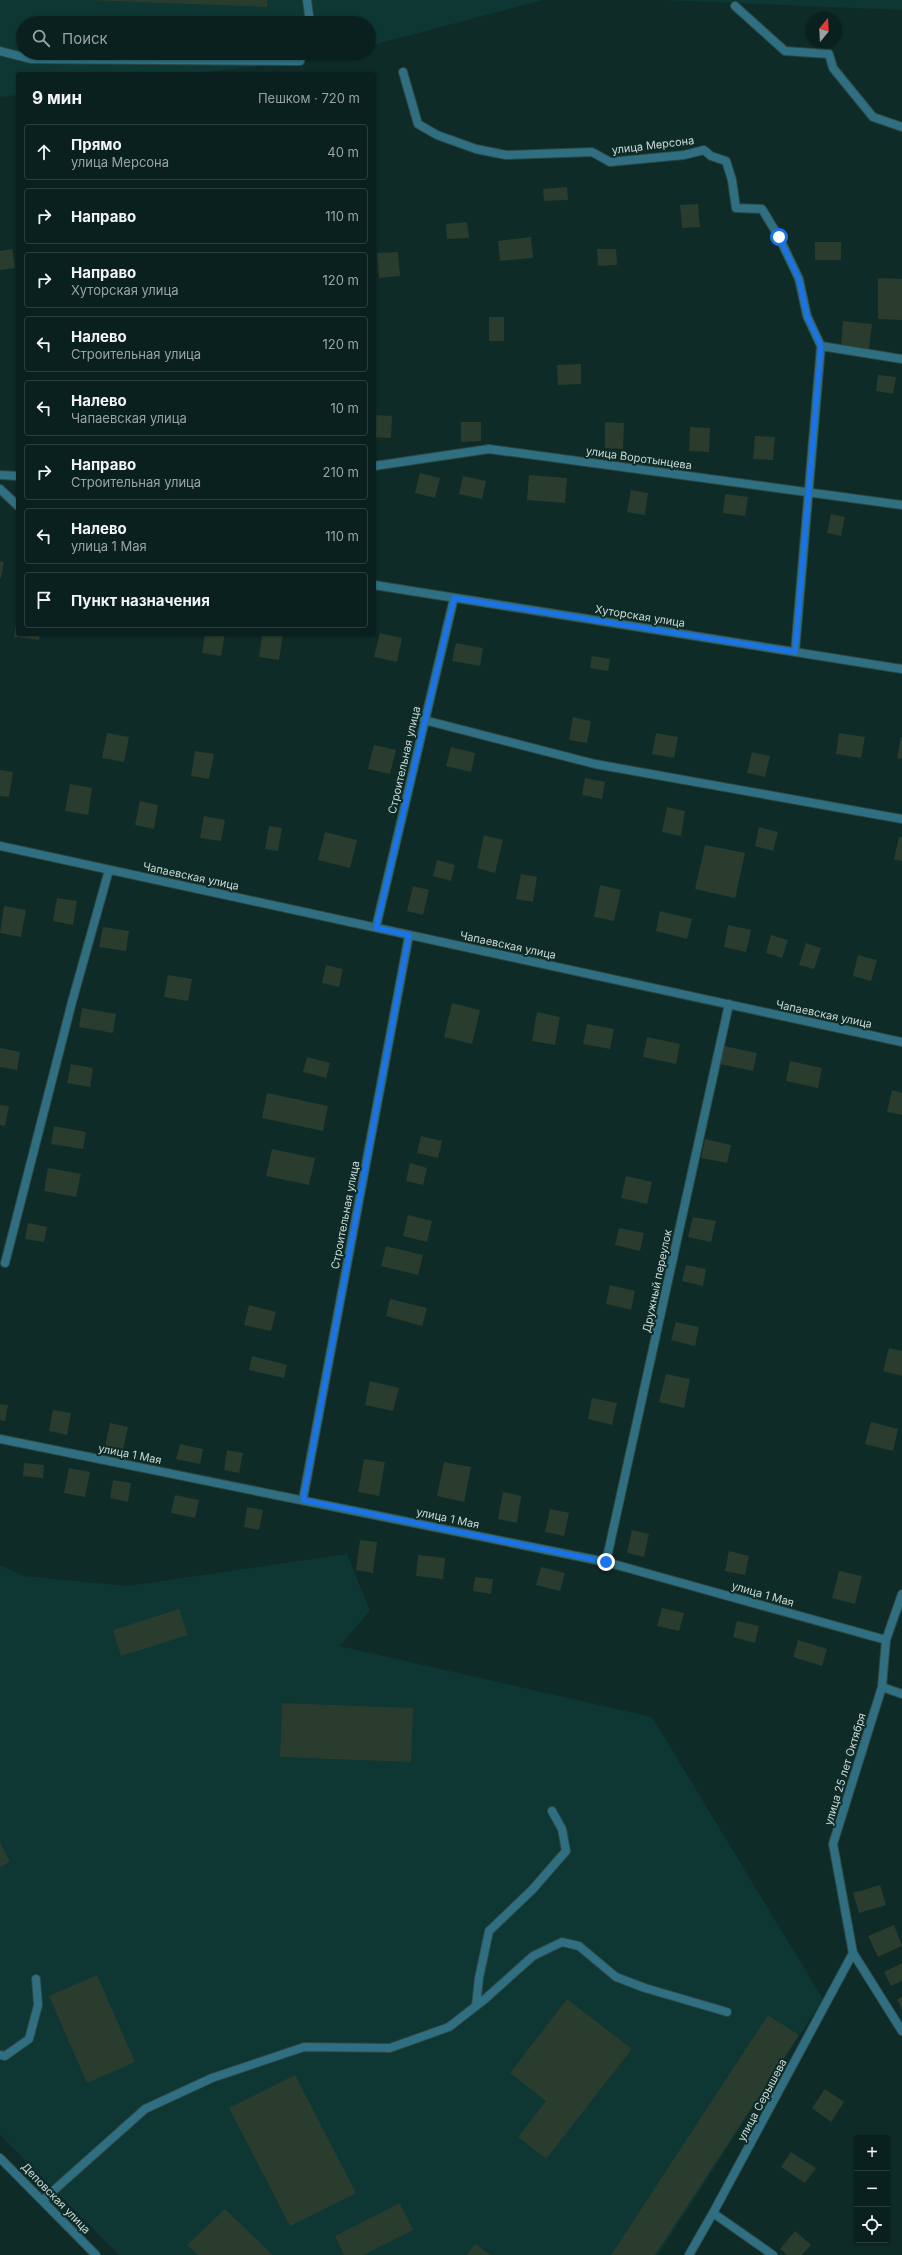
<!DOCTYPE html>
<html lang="ru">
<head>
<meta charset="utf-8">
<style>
  :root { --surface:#0a201e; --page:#132827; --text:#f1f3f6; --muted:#99a3a4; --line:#2a3e3c }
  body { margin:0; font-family:Inter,sans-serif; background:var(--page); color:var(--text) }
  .controls { position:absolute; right:12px; bottom:12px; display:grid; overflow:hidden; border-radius:4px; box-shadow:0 1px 3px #0004 }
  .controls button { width:36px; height:36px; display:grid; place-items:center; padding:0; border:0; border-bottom:1px solid var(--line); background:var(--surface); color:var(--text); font:20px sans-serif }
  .compass { position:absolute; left:806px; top:12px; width:36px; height:36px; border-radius:50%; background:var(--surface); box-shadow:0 1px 3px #0004; rotate:18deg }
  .stop { position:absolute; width:12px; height:12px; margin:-9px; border:3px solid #1a73e8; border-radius:50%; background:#fff }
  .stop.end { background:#1a73e8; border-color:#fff; box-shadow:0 1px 4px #0008 }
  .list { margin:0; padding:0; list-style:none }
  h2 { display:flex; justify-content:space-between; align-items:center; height:52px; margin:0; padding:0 16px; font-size:17px }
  h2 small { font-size:13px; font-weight:400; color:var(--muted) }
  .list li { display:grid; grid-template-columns:26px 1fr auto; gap:12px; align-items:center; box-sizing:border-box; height:56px; margin:0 8px 8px; padding:0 8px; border:1px solid var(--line); border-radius:4px }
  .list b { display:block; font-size:15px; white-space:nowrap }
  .list p { margin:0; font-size:13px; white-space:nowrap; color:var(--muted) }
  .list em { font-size:13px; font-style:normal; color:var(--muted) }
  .icon { flex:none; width:22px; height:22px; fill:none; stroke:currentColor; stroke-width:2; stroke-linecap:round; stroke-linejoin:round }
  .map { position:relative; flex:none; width:902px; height:2255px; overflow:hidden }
  .search { position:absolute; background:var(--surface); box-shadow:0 1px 3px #0004; left:16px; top:16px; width:360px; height:44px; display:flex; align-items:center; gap:10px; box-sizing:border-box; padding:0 14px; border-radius:22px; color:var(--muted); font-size:15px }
  .panel { position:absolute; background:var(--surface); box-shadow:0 1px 3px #0004; left:16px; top:72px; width:360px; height:564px; border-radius:4px }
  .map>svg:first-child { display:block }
  .built { fill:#0e3633 }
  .building { fill:#293c2e }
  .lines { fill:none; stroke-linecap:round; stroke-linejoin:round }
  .lane-casing { stroke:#2c4744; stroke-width:10 }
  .street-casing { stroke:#2c4744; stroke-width:10 }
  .lane { stroke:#2f6f81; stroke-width:8 }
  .street { stroke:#2f6f81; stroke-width:8 }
  .route { stroke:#1a73e8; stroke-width:5 }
  .labels { text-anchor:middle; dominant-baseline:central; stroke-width:4; stroke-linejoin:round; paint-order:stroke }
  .street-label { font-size:11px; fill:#cad9d7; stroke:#0e2b28 }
</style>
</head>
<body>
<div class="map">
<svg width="902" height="2255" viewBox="0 0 902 2255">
  <rect width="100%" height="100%" fill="#0e2b28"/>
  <path class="built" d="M0,0h543l-174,46v-23h-346v30h321l-18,5 -137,16h-171v21l-18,2z
    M661,0h241v10z
    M347,1554l23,57 -30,35 312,71 171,282 -165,256h-539l-119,-120v-570l24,11 103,10z"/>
  <path class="building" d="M87,0h180v7z
    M567,187l1,13 -24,1 -1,-12z
    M698,204l2,23 -18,1 -2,-23z
    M467,222l2,16 -22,1 -1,-15z
    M531,237l2,21 -33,3 -2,-20z
    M815,242h26v18h-26z
    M12,249l3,19 -15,2v-19z
    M597,249h19l1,16 -19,1z
    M398,252l2,24 -21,2 -2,-25z
    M878,278l24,1v41l-24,-1z
    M489,317h15v24h-15z
    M843,321l29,3 -3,26 -28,-3z
    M581,364v20l-23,1 -1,-20z
    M878,375l18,2 -3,17 -17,-3z
    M374,415l18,1 -1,22 -17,-1z
    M461,422h20v19l-20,1z
    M605,422l19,1 -1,26 -18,-1z
    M690,427l20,1 -1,24 -20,-1z
    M755,436l20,1 -2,23 -20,-1z
    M420,473l20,5 -5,20 -20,-5z
    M529,475l38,3 -2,25 -38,-3z
    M463,476l23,5 -4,18 -23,-5z
    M631,490l17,3 -3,22 -18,-3z
    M725,494l23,3 -3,19 -22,-3z
    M831,514l14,3 -4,19 -14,-3z
    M0,561l4,1 -3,16h-1z
    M17,617l1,17h22l-1,6 -25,-3z
    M380,633l22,5 -5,24 -23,-5z
    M205,634h20l-4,22 -19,-3z
    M262,634h21l-4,26 -20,-3z
    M456,643l27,5 -3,18 -28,-5z
    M592,656l18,3 -2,12 -18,-3z
    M573,717l18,4 -4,22 -18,-3z
    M107,733l22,4 -5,25 -22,-4z
    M656,733l22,4 -4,21 -22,-4z
    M839,733l26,4 -4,21 -25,-4z
    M901,737h1v22l-5,-1z
    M374,745l22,5 -6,24 -22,-5z
    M451,747l24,6 -4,19 -25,-6z
    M195,751l19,3 -5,25 -18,-3z
    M752,752l18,4 -5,21 -18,-4z
    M0,770l13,2 -4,25 -9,-1z
    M585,778l20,4 -3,17 -20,-4z
    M70,784l22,4 -4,27 -23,-4z
    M140,801l18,4 -4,24 -19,-4z
    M667,807l18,4 -4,25 -19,-4z
    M204,816l21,4 -4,21 -21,-3z
    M269,826l13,2 -4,23 -13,-2z
    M759,827l19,5 -5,19 -18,-5z
    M325,832l32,8 -7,28 -32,-8z
    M484,835l19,5 -8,33 -18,-5z
    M899,837h3v24l-8,-2z
    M705,845l40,8 -10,45 -40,-9z
    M437,860l18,5 -4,16 -18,-5z
    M521,874l16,3 -4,25 -17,-3z
    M600,885l21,5 -7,31 -20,-4z
    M413,886l16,4 -6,25 -16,-4z
    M57,898l20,3 -4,24 -20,-4z
    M4,906l22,4 -5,27 -21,-4z
    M660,911l32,8 -5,20 -31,-8z
    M728,925l23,5 -5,22 -22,-5z
    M103,927l26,4 -3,20 -27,-4z
    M771,935l17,5 -6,18 -16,-5z
    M806,943l15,5 -7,21 -15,-4z
    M858,955l19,5 -6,21 -18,-5z
    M326,965l17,4 -4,18 -17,-4z
    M168,975l24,4 -4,22 -24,-4z
    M452,1003l28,7 -8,34 -28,-7z
    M82,1008l34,6 -3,19 -34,-6z
    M537,1012l23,5 -5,28 -23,-4z
    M587,1024l27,5 -4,20 -27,-5z
    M647,1037l33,7 -4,20 -33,-7z
    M724,1046l33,7 -4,18 -33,-7z
    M0,1048l20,4 -3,18 -17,-3z
    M307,1057l23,6 -4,15 -23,-6z
    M790,1061l32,7 -4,20 -32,-7z
    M71,1064l22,4 -3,19 -23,-4z
    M892,1090l10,3v22l-15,-3z
    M267,1093l61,13 -5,25 -61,-13z
    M0,1105l9,1 -4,20 -5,-1z
    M54,1126l32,6 -3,17 -32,-5z
    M421,1136l21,5 -4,17 -21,-5z
    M705,1139l26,6 -4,18 -26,-5z
    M272,1149l43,9 -6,27 -43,-9z
    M410,1163l17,5 -4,17 -17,-4z
    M48,1168l33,6 -5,23 -32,-6z
    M626,1176l26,6 -5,22 -26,-6z
    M408,1215l24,6 -5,21 -24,-6z
    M693,1217l23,4 -5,21 -23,-5z
    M28,1223l19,4 -3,15 -19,-3z
    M619,1228l25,5 -4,18 -25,-6z
    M386,1246l37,9 -5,20 -37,-9z
    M686,1265l20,4 -3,17 -21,-5z
    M610,1285l25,6 -4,19 -25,-6z
    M390,1299l37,9 -5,18 -36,-10z
    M249,1305l27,7 -5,19 -27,-6z
    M676,1322l23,5 -4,19 -24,-6z
    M889,1348l13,3v25l-19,-5z
    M252,1356l35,9 -3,13 -35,-8z
    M666,1374l24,5 -6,29 -25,-6z
    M370,1381l29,7 -6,23 -28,-6z
    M592,1398l25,5 -5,22 -24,-6z
    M0,1404l8,1 -3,16 -5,-1z
    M53,1410l18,3 -4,22 -18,-4z
    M871,1422l27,7 -5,22 -28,-7z
    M110,1423l18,4 -5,23 -18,-3z
    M180,1444l23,5 -3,15 -24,-5z
    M227,1450l16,3 -4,20 -15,-3z
    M364,1459l21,3 -6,34 -21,-4z
    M444,1462l27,5 -7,35 -27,-6z
    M24,1463l20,2 -1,13 -20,-2z
    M69,1468l21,4 -5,25 -21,-4z
    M113,1480l18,3 -3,19 -18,-4z
    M503,1492l18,4 -4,27 -19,-4z
    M175,1495l24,5 -4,18 -24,-5z
    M247,1507l16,3 -4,20 -15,-3z
    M550,1509l19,4 -5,23 -19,-4z
    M632,1530l17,4 -5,23 -17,-4z
    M360,1540l17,2 -4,31 -17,-3z
    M729,1551l20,5 -4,19 -20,-4z
    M418,1555l27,3 -2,21 -27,-3z
    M541,1567l24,6 -5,18 -24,-6z
    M839,1571l23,5 -7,28 -23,-6z
    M475,1577l18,2 -2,15 -18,-3z
    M662,1608l22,5 -5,18 -22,-5z
    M179,1609l9,26 -67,21 -8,-26z
    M737,1621l22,5 -4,17 -22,-6z
    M798,1640l29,9 -5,17 -29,-9z
    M282,1703l131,5 -2,54 -131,-5z
    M0,1842l10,20 -10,5z
    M880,1885l6,20 -27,8 -6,-20z
    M894,1925l8,21 -24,11 -10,-21z
    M902,1963v18l-11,5 -7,-14z
    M97,1975l38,87 -48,21 -38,-87z
    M902,1997v13l-5,-11z
    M567,1999l65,50 -86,110 -28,-22 28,-36 -36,-28z
    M768,2015l31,20 -144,220h-44z
    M295,2075l61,118 -66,33 -61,-118z
    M825,2089l19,13 -13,20 -19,-14z
    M791,2152l25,16 -11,15 -24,-16z
    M400,2203l13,27 -50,25h-19l-9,-19z
    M225,2209l48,46h-75l-11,-10z
    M795,2231l16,14 -9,10h-15l-7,-6z
    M475,2244l16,11h-24z"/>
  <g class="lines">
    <defs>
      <path id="lane" d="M307,0l3,23
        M0,51l31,8 269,2 3,-8
        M476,2006l3,-28 10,-47 43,-41 34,-39 -4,-22 -10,-18
        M0,2055l5,1 24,-17 9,-34 -2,-26
        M43,2200l102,-91 67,-31 92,-31 86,1 59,-21 36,-28 48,-43 29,-14 17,4 37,31 29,11 82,24"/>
      <path id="street" d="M735,6l50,45 44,3 4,14 40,49 29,10
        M403,72l15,52 19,11 39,14 30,6 86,-3 18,10 74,-7 20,-5 7,6 15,5 6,19 4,28 26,1 17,28 20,42 8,37 14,30 -26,306
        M821,346l81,13
        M374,466l115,-17 413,56
        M0,475l18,1
        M0,489l18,17
        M374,585l528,84
        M424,720l171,44 307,55
        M0,846l902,196
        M376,927l78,-329
        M5,1263l67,-261 37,-132
        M0,1439l606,123 280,78
        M303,1499l106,-564
        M606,1562l123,-558
        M902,1594l-16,46 -4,47 -49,157 20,109 49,78
        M882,1687l20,7
        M0,2158l96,97
        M713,2213l60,42
        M689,2255l24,-42 140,-260"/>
    </defs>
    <use href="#lane" class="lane-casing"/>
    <use href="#street" class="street-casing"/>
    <use href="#lane" class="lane"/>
    <use href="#street" class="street"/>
  </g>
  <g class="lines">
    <path class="route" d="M606,1562l-303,-62 106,-565 -33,-7 78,-330 341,54 26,-306 -14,-30 -8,-37 -20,-42"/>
  </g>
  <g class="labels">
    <g class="street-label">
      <text transform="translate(653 145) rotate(-7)">улица Мерсона</text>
      <text transform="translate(639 458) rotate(8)">улица Воротынцева</text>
      <text transform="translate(640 616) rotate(9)">Хуторская улица</text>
      <text transform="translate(404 760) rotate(-77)">Строительная улица</text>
      <text transform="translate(191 876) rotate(12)">Чапаевская улица</text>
      <text transform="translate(508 945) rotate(12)">Чапаевская улица</text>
      <text transform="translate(824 1014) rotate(12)">Чапаевская улица</text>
      <text transform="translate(345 1215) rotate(-79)">Строительная улица</text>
      <text transform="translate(657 1281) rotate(-78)">Дружный переулок</text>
      <text transform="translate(130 1454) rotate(11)">улица 1 Мая</text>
      <text transform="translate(448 1518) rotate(12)">улица 1 Мая</text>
      <text transform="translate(763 1594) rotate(16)">улица 1 Мая</text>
      <text transform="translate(845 1769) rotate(-73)">улица 25 лет Октября</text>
      <text transform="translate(762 2100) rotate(-62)">улица Серышева</text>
      <text transform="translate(56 2198) rotate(46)">Деповская улица</text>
    </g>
  </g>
</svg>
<div class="controls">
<button>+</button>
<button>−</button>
<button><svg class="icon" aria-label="locate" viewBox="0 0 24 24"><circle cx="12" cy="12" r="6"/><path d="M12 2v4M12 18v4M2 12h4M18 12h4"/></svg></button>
</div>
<svg class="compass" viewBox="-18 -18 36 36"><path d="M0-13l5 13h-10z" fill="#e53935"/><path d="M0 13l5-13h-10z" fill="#99a3a4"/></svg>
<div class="stop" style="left:779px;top:237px"></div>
<div class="stop end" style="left:606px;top:1562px"></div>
<div class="search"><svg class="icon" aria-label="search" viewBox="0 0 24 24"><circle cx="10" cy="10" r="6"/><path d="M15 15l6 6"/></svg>Поиск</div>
<section class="panel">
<h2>9 мин<small>Пешком · 720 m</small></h2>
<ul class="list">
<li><svg class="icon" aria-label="ahead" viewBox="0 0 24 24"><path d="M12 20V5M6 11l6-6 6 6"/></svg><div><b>Прямо</b><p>улица Мерсона</p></div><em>40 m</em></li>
<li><svg class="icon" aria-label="right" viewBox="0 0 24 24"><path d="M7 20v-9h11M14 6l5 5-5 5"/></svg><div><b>Направо</b></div><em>110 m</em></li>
<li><svg class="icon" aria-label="right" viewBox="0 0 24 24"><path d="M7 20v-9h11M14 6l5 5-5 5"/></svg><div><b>Направо</b><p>Хуторская улица</p></div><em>120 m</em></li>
<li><svg class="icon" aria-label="left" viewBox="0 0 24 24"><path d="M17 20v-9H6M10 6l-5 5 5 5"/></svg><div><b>Налево</b><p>Строительная улица</p></div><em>120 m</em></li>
<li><svg class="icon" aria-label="left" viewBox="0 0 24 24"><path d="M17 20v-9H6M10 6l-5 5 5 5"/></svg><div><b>Налево</b><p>Чапаевская улица</p></div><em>10 m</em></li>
<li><svg class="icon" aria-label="right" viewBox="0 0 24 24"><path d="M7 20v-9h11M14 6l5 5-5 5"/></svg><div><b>Направо</b><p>Строительная улица</p></div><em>210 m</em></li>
<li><svg class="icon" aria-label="left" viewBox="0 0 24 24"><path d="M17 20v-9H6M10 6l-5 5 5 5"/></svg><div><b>Налево</b><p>улица 1 Мая</p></div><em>110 m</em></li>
<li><svg class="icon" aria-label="arrive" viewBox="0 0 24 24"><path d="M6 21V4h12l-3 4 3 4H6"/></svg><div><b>Пункт назначения</b></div></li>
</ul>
</section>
</div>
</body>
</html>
